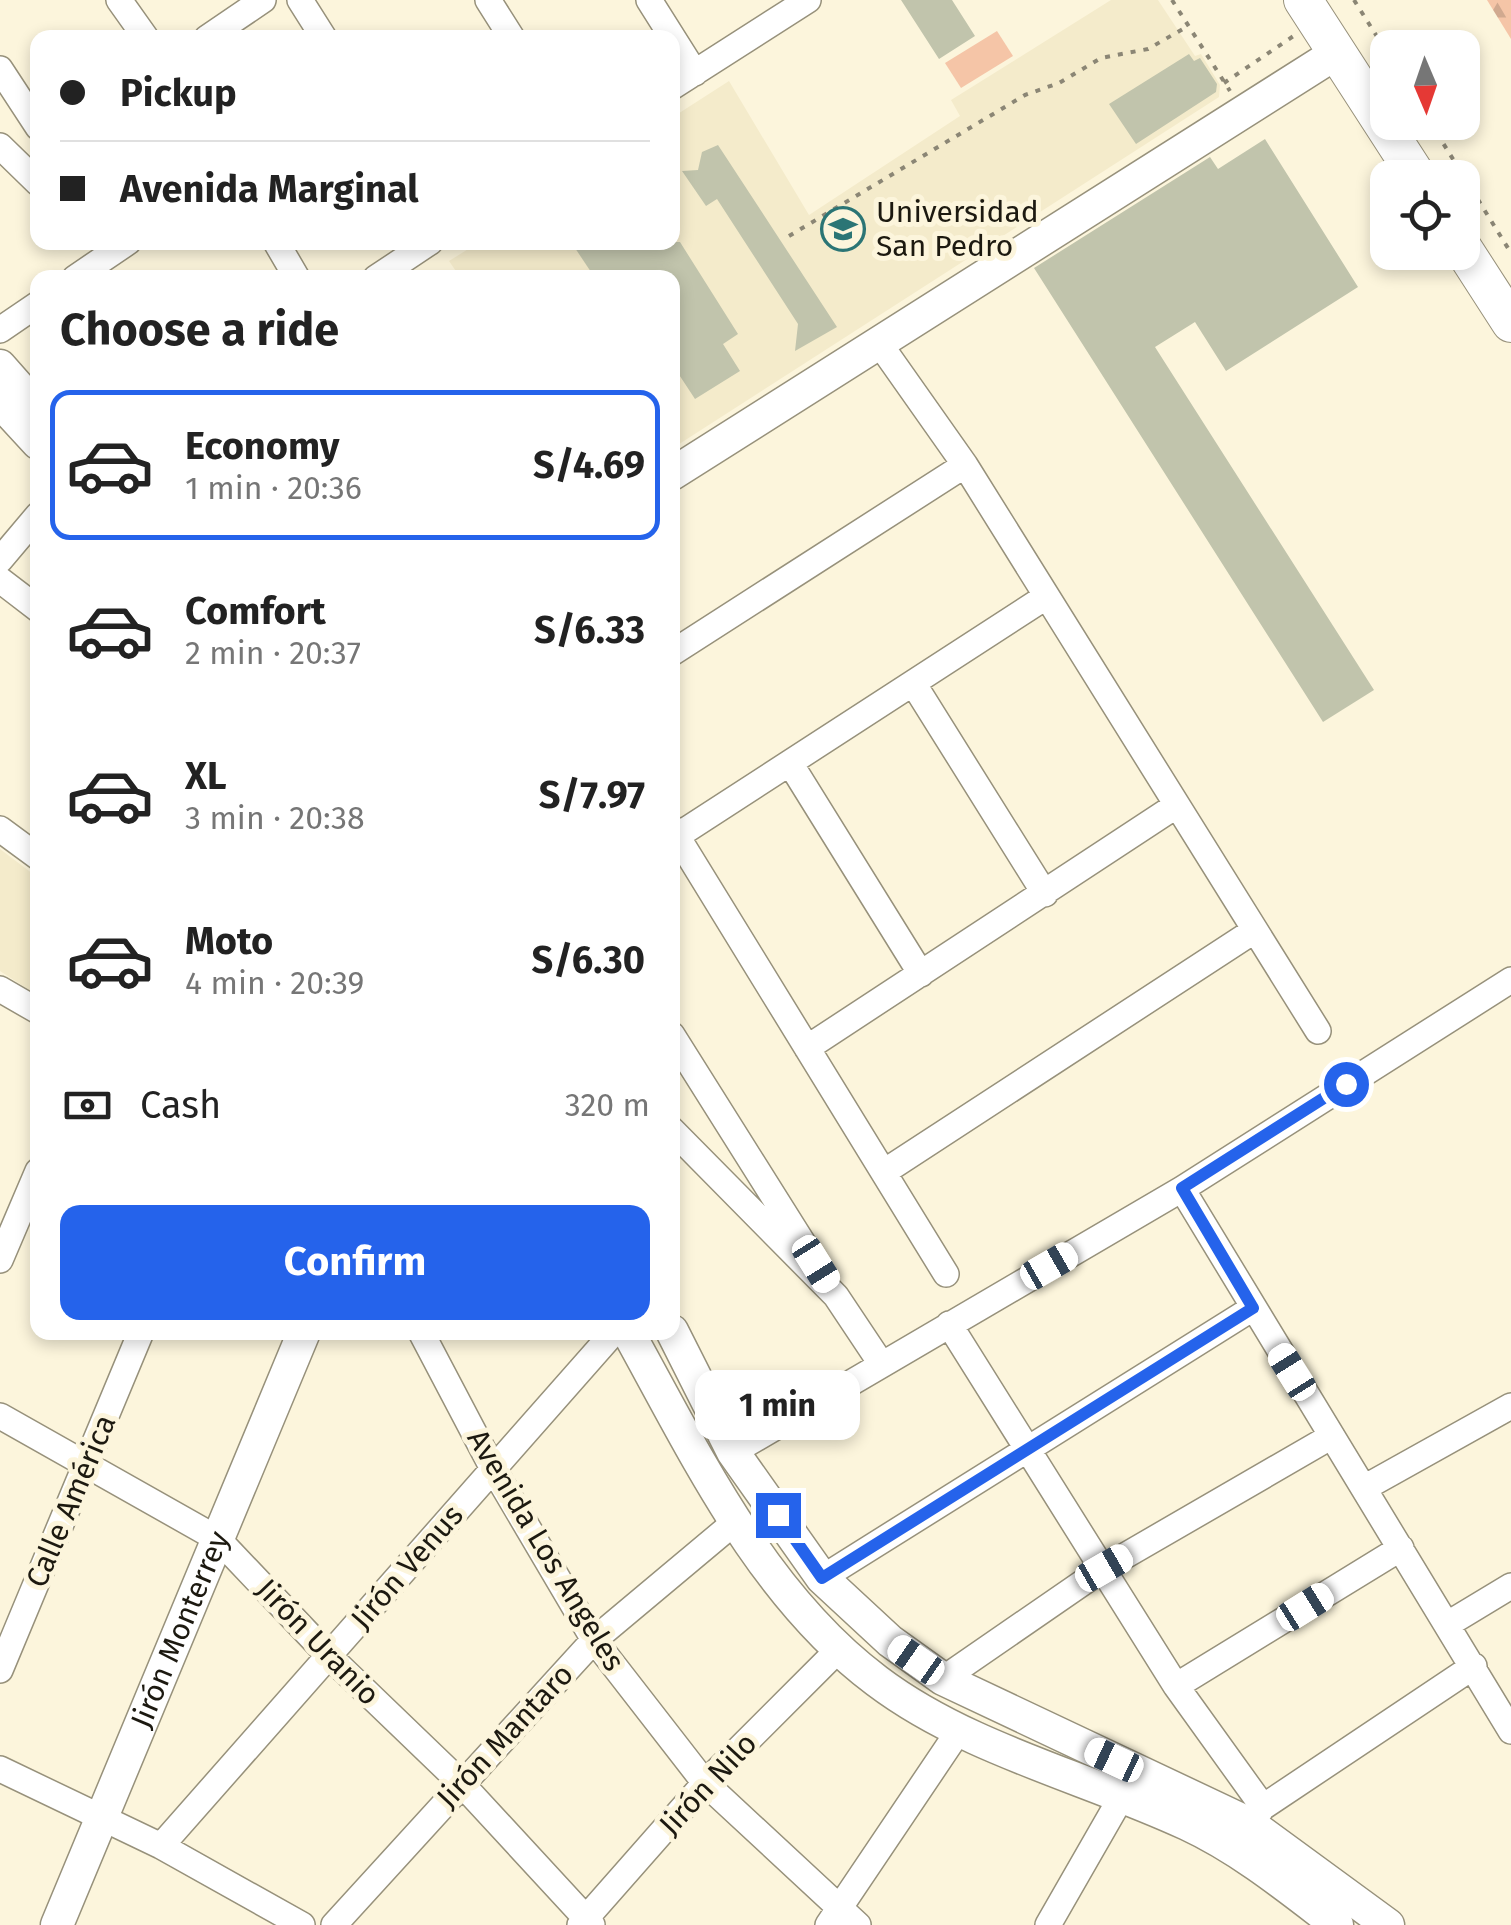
<!DOCTYPE html>
<html lang="en">
<head>
<meta charset="utf-8">
<style>
	:root { --surface:#fff; --page:#f2f2f2; --text:#222; --muted:#767676; --line:#e0e0e0; --accent:#2563eb }
	body { margin:0; font-family:"Fira Sans",sans-serif; background:var(--page); color:var(--text); height:100vh; display:flex; flex-direction:column; font-size:38px; white-space:nowrap }
	* { box-sizing:border-box; margin:0 }
	p { font-size:32px; color:var(--muted) }
	.icon { flex:none; width:55px; height:55px; fill:none; stroke:currentColor; stroke-width:2; stroke-linecap:round; stroke-linejoin:round }
	.map { position:relative; flex:1; overflow:hidden }
	.drawer { position:absolute; left:30px; top:270px; width:650px; height:1070px; display:flex; flex-direction:column; background:var(--surface); border-radius:20px; box-shadow:0 5px 15px #0003 }
	.drawer>* { flex:none }
	.guide { position:absolute; left:30px; top:30px; width:650px; height:220px; border-radius:20px; box-shadow:0 5px 15px #0003; display:grid; align-content:center; height:220px; padding:0 30px; background:var(--surface) }
	.needle { width:65px; rotate:178deg }
	.tools { position:absolute; left:1370px; top:30px; display:grid; gap:20px }
	.tools a { display:grid; place-items:center; width:110px; height:110px; border-radius:20px; background:var(--surface); box-shadow:0 5px 15px #0003; font-size:50px }
	.end { position:absolute; width:45px; height:45px; margin:-22px; border:12px solid #2563eb; background:#fff; box-shadow:0 0 0 5px #fff }
	.from { border-radius:50% }
	.bubble { position:absolute; height:70px; border-radius:20px; background:var(--surface); box-shadow:0 5px 15px #0003; font-size:32px; font-weight:700; line-height:70px; text-align:center }
	.car { position:absolute; width:30px; height:60px; margin:-30px -15px; border-radius:12px; box-shadow:0 0 8px 2px #0007; background:linear-gradient(#fff 24%,#345 0 40%,#fff 0 76%,#345 0 86%,#fff 0) }
	.guide b { display:flex; align-items:center; gap:35px; height:95px; font-size:38px }
	.guide b+b { border-top:2px solid var(--line) }
	.guide i { width:25px; height:25px; background:var(--text) }
	ul { padding:0; list-style:none }
	li { display:flex; align-items:center; gap:30px; height:150px; margin:0 20px 15px; padding:0 10px; border:5px solid transparent; border-radius:20px }
	li div { flex:1 }
	li b { display:block; font-size:38px }
	li em { font-style:normal; font-weight:700 }
	li.current { border-color:var(--accent) }
	li>.icon { width:90px; height:90px; stroke-width:1.5 }
	h2 { padding:0 30px; font-size:45px; line-height:120px }
	.pay { display:flex; align-items:center; gap:25px; height:110px; padding:0 30px; font-size:38px }
	.pay p { margin-inline-start:auto }
	.cta { display:flex; gap:20px; margin-top:auto; padding:20px 30px }
	.cta a { flex:1; height:115px; border-radius:20px; background:var(--accent); color:#fff; font-size:40px; font-weight:700; line-height:115px; text-align:center }
	.map>svg:first-child { display:block }
</style>
</head>
<body>
<div class="map">
<svg width="1511" height="1925" viewBox="0 0 1511 1925">
	<defs>
		<pattern id="forest-firs" width="22" height="20" patternUnits="userSpaceOnUse" patternTransform="scale(2.5)"><rect width="22" height="20" fill="#f5c5a7"/><path d="M5 1l3.5 6h-7zM16 11l3.5 6h-7z" fill="#d1a98f"/></pattern>
	</defs>
	<rect width="100%" height="100%" fill="#fcf5dc"/>
	<path fill="#f4ebcb" d="M1111 0H1158L1195 56 1201 54 1220 85 1219 97 673 448 672 278 460 277 449 261 478 243 672 242 673 117 729 81 809 215 960 116 951 100Z
		M0 849 37 877V995L0 971Z"/>
	<path fill="url(#forest-firs)" d="M1487 0H1511V39Z"/>
	<path fill="#f5c5a7" d="M997 31 1013 56 961 88 945 63Z"/>
	<path fill="#c1c4ac" d="M901 0H952L975 36 939 59Z
		M1189 54 1194 61 1200 58 1217 84 1216 92 1136 144 1109 104Z
		M1265 139 1358 287 1226 371 1195 322 1155 347 1374 690 1323 722 1034 268 1210 157 1218 169Z
		M718 145 837 327 795 351 798 324 717 199 706 206 682 171 698 170 702 152Z
		M584 242H680L738 334 723 344 740 371 695 399 672 364V278H595L575 248Z"/>
	<g fill="none" stroke-linecap="round" stroke-linejoin="round">
		<g stroke="#97917b" stroke-width="28">
			<path id="minor" d="M119 0 146 38
				M300 0 324 38
				M488 0 512 38
				M649 0 695 73
				M207 38 263 0
				M0 69 38 127
				M672 87 808 0
				M0 146 38 183
				M276 242 297 278
				M75 278 128 242
				M376 278 430 242
				M0 330 38 304
				M879 343 965 465 1318 1031
				M0 560 38 515
				M0 580 38 609
				M672 653 965 465
				M913 683 1045 894
				M790 763 921 974
				M672 828 946 1274
				M0 829 38 857
				M677 836 1044 598
				M0 989 38 1011
				M672 1035 811 1256
				M807 1048 1177 805
				M672 1130 836 1296 880 1362
				M884 1172 1252 932
				M1182 1189 1511 1731
				M0 1260 38 1171
				M949 1324 1176 1686 1263 1807
				M421 1332 492 1467 594 1640 705 1783 858 1925
				M0 1416 218 1539 330 1657 460 1782 592 1925
				M733 1452 1182 1189 1511 980
				M1364 1488 1511 1406
				M822 1578 1253 1308
				M1448 1624 1511 1586
				M0 1670 141 1332
				M943 1679 1104 1568 1332 1436
				M1176 1686 1401 1548
				M0 1769 161 1846 302 1925
				M1253 1820 1263 1807 1474 1666
				M161 1846 614 1332
				M334 1925 594 1640 735 1522
				M580 1925 705 1783 840 1648
				M828 1925 960 1729
				M1048 1925 1122 1796"/>
		</g>
		<g stroke="#97917b" stroke-width="35">
			<g id="major">
				<path d="M0 366 38 409"/>
				<path d="M0 402 38 443"/>
				<path d="M672 474 1338 52"/>
				<path d="M672 1331 733 1452 822 1578 890 1641 943 1679 1250 1824 1388 1925"/>
				<path d="M628 1332C696 1455 762 1595 877 1681 967 1749 1086 1777 1187 1824 1241 1849 1290 1889 1337 1925"/>
				<path id="s1" d="M57 1925 304 1332"/>
			</g>
		</g>
		<g stroke="#97917b" stroke-width="40">
			<path id="highway" d="M1303 0 1418 178
				M1462 247 1511 323"/>
		</g>
		<path stroke="#8b8675" stroke-width="4" stroke-dasharray="5 8" stroke-linecap="butt" d="M1172 0 1230 91
			M1354 0 1388 54
			M1224 83 1295 35
			M1430 122 1511 253
			M789 236 1025 95 1059 83 1101 58 1148 49 1188 26"/>
		<use href="#minor" stroke="#fff" stroke-width="25"/>
		<use href="#major" stroke="#fff" stroke-width="32"/>
		<use href="#highway" stroke="#fff" stroke-width="38"/>
	</g>
	<g fill="none" stroke-linecap="round" stroke-linejoin="round">
		<path stroke="#2563eb" stroke-width="12" d="M778 1515 822 1578 1253 1308 1182 1188 1346 1084"/>
	</g>
	<defs>
		<g id="university-ring" transform="scale(2.25)"><circle r="9.5" fill="#fcf5dc" stroke="#2b7575" stroke-width="1.5"/><path d="M0-5L7-2L0 1L-7-2ZM-4 1L0 2.5L4 1V4Q0 6-4 4Z" fill="#2b7575"/></g>
	</defs>
	<g fill-rule="evenodd">
		<use href="#university-ring" x="843" y="229"/>
	</g>
	<g text-anchor="middle" dominant-baseline="central" stroke-width="10" stroke-linejoin="round" paint-order="stroke">
		<g font-size="30" fill="#1c1910" stroke="#fcf5dc" text-anchor="start">
			<text x="876" y="212">Universidad<tspan x="876" dy="34">San Pedro</tspan></text>
		</g>
		<g font-size="30" fill="#1c1910" stroke="#fcf5dc">
			<text transform="translate(71 1501) rotate(-67)">Calle América</text>
			<text transform="translate(546 1550) rotate(59)">Avenida Los Angeles</text>
			<text transform="translate(407 1567) rotate(-49)">Jirón Venus</text>
			<text stroke="none"><textPath href="#s1" startOffset="320">Jirón Monterrey</textPath></text>
			<text transform="translate(318 1642) rotate(46)">Jirón Uranio</text>
			<text transform="translate(505 1736) rotate(-47)">Jirón Mantaro</text>
			<text transform="translate(708 1784) rotate(-47)">Jirón Nilo</text>
		</g>
	</g>
</svg>
<div class="tools">
<a><svg class="needle" viewBox="-14 -14 28 28"><path d="M0-13l5 13h-10z" fill="#e53935"/><path d="M0 13l5-13h-10z" fill="#767676"/></svg></a>
<a><svg class="icon" aria-label="locate" viewBox="0 0 24 24"><circle cx="12" cy="12" r="6"/><path d="M12 2v4M12 18v4M2 12h4M18 12h4"/></svg></a>
</div>
<i class="end from" style="left:1346px;top:1084px"></i>
<i class="end" style="left:778px;top:1515px"></i>
<div class="bubble" style="left:695px;top:1370px;width:165px">1 min</div>
<i class="car" style="left:816px;top:1264px;rotate:148deg"></i>
<i class="car" style="left:1049px;top:1266px;rotate:60deg"></i>
<i class="car" style="left:1292px;top:1372px;rotate:328deg"></i>
<i class="car" style="left:1104px;top:1568px;rotate:60deg"></i>
<i class="car" style="left:1305px;top:1607px;rotate:58deg"></i>
<i class="car" style="left:916px;top:1660px;rotate:305deg"></i>
<i class="car" style="left:1114px;top:1760px;rotate:295deg"></i>
<div class="guide">
<b><i class="from"></i>Pickup</b>
<b><i></i>Avenida Marginal</b>
</div>
<section class="drawer">
<h2>Choose a ride</h2>
<ul>
<li class="current"><svg class="icon" aria-label="car" viewBox="0 0 24 24"><path d="M5 17H2v-5l4-1 3-4h7l3 4 3 1v5h-3M9 17h6M6 11h13"/><circle cx="7" cy="17" r="2"/><circle cx="17" cy="17" r="2"/></svg><div><b>Economy</b><p>1 min · 20:36</p></div><em>S/4.69</em></li>
<li><svg class="icon" aria-label="car" viewBox="0 0 24 24"><path d="M5 17H2v-5l4-1 3-4h7l3 4 3 1v5h-3M9 17h6M6 11h13"/><circle cx="7" cy="17" r="2"/><circle cx="17" cy="17" r="2"/></svg><div><b>Comfort</b><p>2 min · 20:37</p></div><em>S/6.33</em></li>
<li><svg class="icon" aria-label="car" viewBox="0 0 24 24"><path d="M5 17H2v-5l4-1 3-4h7l3 4 3 1v5h-3M9 17h6M6 11h13"/><circle cx="7" cy="17" r="2"/><circle cx="17" cy="17" r="2"/></svg><div><b>XL</b><p>3 min · 20:38</p></div><em>S/7.97</em></li>
<li><svg class="icon" aria-label="car" viewBox="0 0 24 24"><path d="M5 17H2v-5l4-1 3-4h7l3 4 3 1v5h-3M9 17h6M6 11h13"/><circle cx="7" cy="17" r="2"/><circle cx="17" cy="17" r="2"/></svg><div><b>Moto</b><p>4 min · 20:39</p></div><em>S/6.30</em></li>
</ul>
<div class="pay"><svg class="icon" aria-label="cash" viewBox="0 0 24 24"><path d="M3 7h18v10H3z"/><circle cx="12" cy="12" r="2"/></svg>Cash<p>320 m</p></div>
<div class="cta"><a>Confirm</a></div>
</section>
</div>
</body>
</html>
